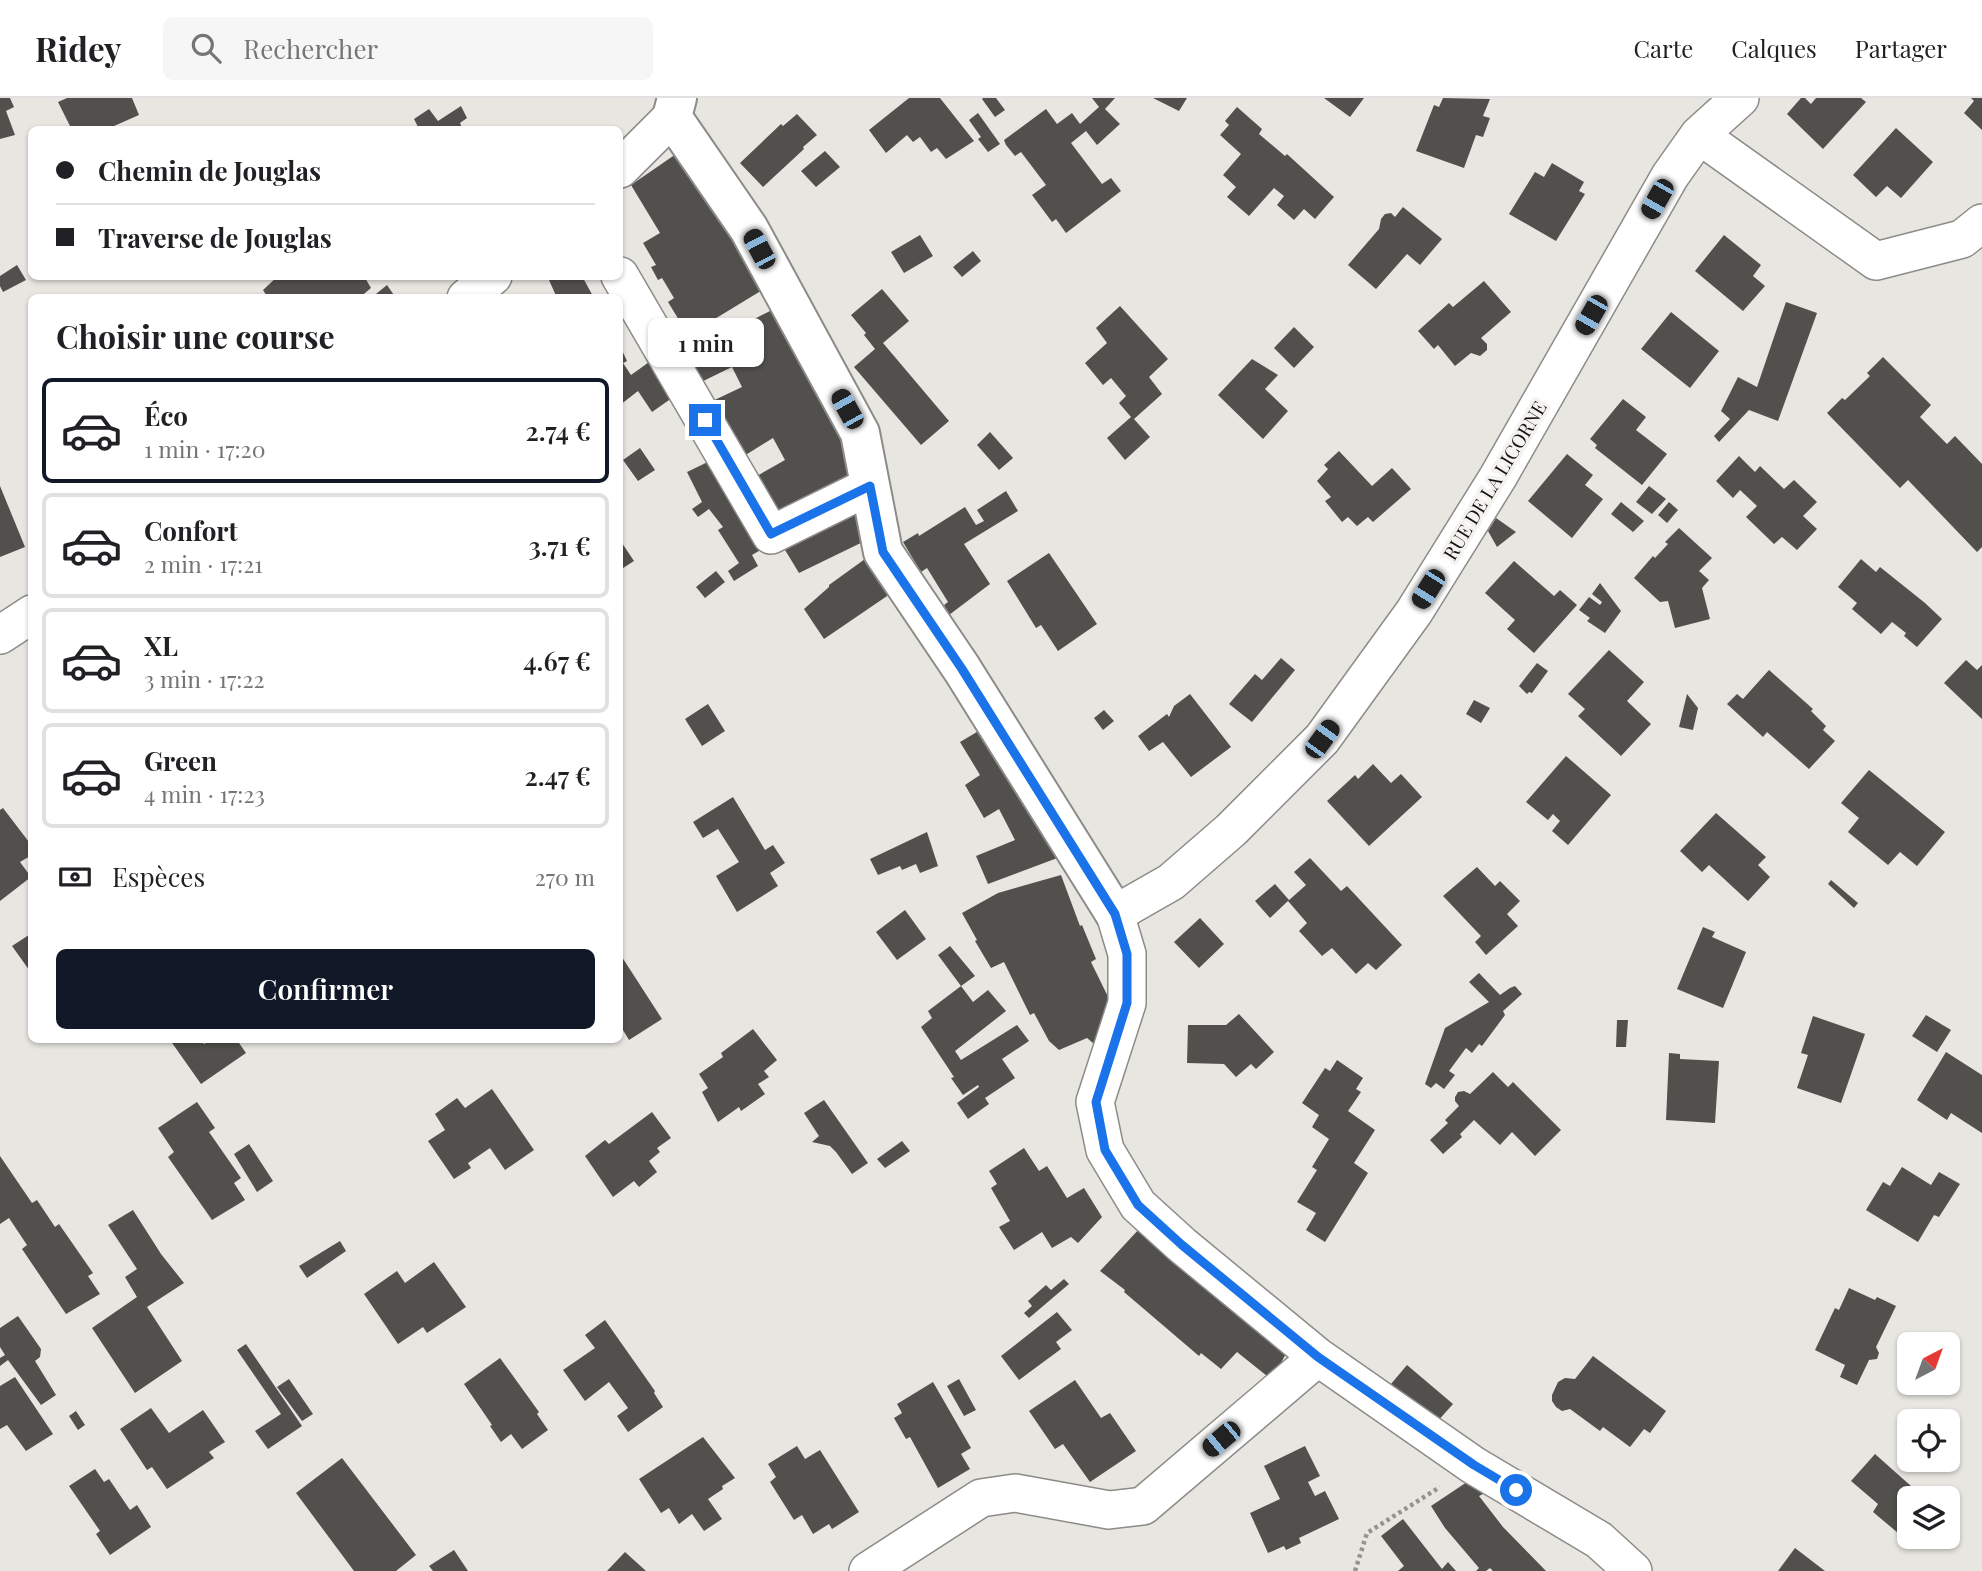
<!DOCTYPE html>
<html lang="fr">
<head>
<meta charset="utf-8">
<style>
	:root { --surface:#fff; --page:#f6f6f6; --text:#202124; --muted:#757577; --line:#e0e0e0; --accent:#111827 }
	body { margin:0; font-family:"Playfair Display",serif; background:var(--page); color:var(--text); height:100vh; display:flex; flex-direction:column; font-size:26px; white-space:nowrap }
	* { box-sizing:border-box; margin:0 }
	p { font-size:23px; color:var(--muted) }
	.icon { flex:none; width:38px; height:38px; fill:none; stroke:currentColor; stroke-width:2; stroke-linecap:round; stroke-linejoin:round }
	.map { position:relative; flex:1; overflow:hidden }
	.sheet { position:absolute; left:28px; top:196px; width:595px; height:749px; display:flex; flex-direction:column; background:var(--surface); border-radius:10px; box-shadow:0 2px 5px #0004 }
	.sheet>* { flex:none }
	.guide { position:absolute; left:28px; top:28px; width:595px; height:154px; border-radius:10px; box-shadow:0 2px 5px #0004; display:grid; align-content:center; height:154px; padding:0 28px; background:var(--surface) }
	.needle { width:46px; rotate:41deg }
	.fabs { position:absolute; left:1897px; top:1234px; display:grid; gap:14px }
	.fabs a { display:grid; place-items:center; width:63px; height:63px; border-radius:10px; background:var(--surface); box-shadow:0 2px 5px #0004; font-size:35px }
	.end { position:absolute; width:32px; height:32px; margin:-16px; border:9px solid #1a73e8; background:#fff; box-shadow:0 0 0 4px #fff }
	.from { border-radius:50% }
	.bubble { position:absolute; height:49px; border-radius:10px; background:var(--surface); box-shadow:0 2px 5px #0004; font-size:23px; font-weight:600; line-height:49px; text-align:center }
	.car { position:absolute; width:21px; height:42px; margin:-21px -10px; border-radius:9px; box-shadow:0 0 5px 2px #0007; background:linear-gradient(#222 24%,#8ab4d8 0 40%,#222 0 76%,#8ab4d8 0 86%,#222 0) }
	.guide b { display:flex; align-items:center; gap:24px; height:66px; font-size:26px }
	.guide b+b { border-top:2px solid var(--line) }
	.guide i { width:18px; height:18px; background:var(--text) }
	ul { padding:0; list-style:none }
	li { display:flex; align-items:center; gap:21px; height:105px; margin:0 14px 10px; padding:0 14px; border:4px solid var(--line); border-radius:10px }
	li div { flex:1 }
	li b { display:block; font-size:26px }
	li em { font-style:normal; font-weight:600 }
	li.current { border-color:var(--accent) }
	li>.icon { width:63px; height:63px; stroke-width:1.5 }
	h2 { padding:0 28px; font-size:32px; line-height:84px }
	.pay { display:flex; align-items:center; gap:18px; height:77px; padding:0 28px; font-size:26px }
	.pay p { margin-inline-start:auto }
	.button { display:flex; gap:14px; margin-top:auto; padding:14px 28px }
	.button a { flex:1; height:80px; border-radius:10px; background:var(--accent); color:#fff; font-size:28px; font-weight:600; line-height:80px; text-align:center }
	header { display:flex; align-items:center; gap:42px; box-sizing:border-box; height:98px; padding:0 35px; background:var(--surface); border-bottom:2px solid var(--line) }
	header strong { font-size:33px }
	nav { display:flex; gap:38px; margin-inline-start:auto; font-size:24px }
	.search { width:490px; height:63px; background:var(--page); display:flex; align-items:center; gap:18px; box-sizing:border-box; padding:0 24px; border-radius:10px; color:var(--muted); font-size:26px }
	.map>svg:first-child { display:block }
</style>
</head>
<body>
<header>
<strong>Ridey</strong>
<div class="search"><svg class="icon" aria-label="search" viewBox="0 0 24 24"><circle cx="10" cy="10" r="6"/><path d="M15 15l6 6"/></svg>Rechercher</div>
<nav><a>Carte</a><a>Calques</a><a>Partager</a></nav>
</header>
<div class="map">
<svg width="1982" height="1473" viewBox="0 0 1982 1473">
	<rect width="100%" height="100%" fill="#e8e6e1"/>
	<path fill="#52504d" d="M0 0H10L14 9 6 13 15 37 0 41Z
		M67 0H132L139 17 105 32H72L58 4Z
		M909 0H940L974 43 946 61 937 50 931 54 920 39 913 44 907 37 886 55 869 32Z
		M983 0H996L1005 12 995 19 982 1Z
		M1092 0H1115L1105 11 1120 26 1097 47 1086 33 1071 45 1102 86 1111 80 1121 93 1066 135 1056 121 1052 124 1032 97 1046 87 1021 54 1015 58 1006 47 1004 42 1046 11 1057 26 1072 15 1080 26 1099 9Z
		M1153 0H1187L1179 13Z
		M1324 0H1364L1350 19Z
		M1443 0 1490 1 1483 18 1490 20 1483 39 1476 37 1464 70 1416 53 1434 7 1439 9Z
		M1801 0H1805L1811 6 1816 0H1861L1866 4 1823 51 1787 16Z
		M1971 0H1982V32L1964 15 1974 3Z
		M461 8 467 20 460 25 463 32H413L418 29 414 21 429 11 438 23Z
		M1237 9 1262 31 1259 36 1285 58 1287 56 1334 99 1315 121 1304 111 1294 122 1277 107 1284 98 1274 90 1249 118 1227 99 1236 89 1223 77 1241 56 1220 37 1229 27 1225 23Z
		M978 15 1000 46 988 54 978 41 981 39 969 22Z
		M797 16 817 37 803 49 804 51 763 89 740 65 781 26 783 28Z
		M1896 30 1933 64 1901 100 1887 88 1876 99 1853 77Z
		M825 53 840 69 816 89 801 73Z
		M676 56 772 186 695 233 682 227 668 204 674 200 662 180 658 182 651 169 656 167 643 145 660 135 631 87Z
		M1552 65 1584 84 1579 93 1585 96 1556 143 1509 116 1535 74 1544 79Z
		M1403 109 1442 141 1420 167 1407 156 1376 191 1348 167 1379 131 1381 121 1385 116 1391 115 1395 119Z
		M920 137 933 158 904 175 891 154Z
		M1724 137 1761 167 1753 178 1765 188 1743 213 1695 173Z
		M973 153 981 163 962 179 953 169Z
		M17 167 26 182 3 194 0 188V178Z
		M278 178H364L371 190 359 200H268L263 192Z
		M556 178H582L594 200H557L549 182Z
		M1484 183 1511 214 1481 240 1487 246V252L1480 258 1471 255 1455 268 1438 247 1434 251 1418 233 1449 205 1453 209Z
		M387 187 396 200H371Z
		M882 191 909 223 883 245 949 323 921 347 854 269 875 251 864 237 866 235 851 217Z
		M1786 204 1817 215 1778 323 1749 312 1719 344 1714 338 1730 321 1721 313 1738 279 1757 289Z
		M782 207 865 376 769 420 748 383 785 362 773 340 736 363 704 307 742 289 732 269 693 288 677 260Z
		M1120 208 1168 261 1149 279 1162 296 1134 321 1150 339 1125 362 1107 340 1131 319 1119 305 1126 298 1111 280 1103 287 1085 265 1107 245 1096 230Z
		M1671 214 1719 253 1690 290 1641 251Z
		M1294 229 1314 249 1294 270 1274 250Z
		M620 248 627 263 623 265 631 277 659 257 682 293 652 314 638 293 620 307Z
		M1883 259 1931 307 1920 319 1947 346 1955 338 1982 366V449L1977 454 1908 382 1900 390 1827 315 1842 300 1845 302 1870 278 1867 275Z
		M1252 261 1278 277 1265 291 1288 313 1263 341 1218 297Z
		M1623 301 1646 319 1636 332 1667 356 1642 387 1595 350 1597 347 1590 341Z
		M990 334 1013 360 999 372 977 347Z
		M640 350 655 372 638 383 623 362Z
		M1339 353 1372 388 1392 370 1411 391 1373 424 1368 419 1357 428 1348 419 1342 424 1325 403 1331 399 1317 383 1328 371 1324 367Z
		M1567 356 1593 377 1585 387 1603 401 1572 440 1528 403Z
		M1739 358 1755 374 1760 368 1784 391 1794 382 1817 404 1803 418 1817 431 1797 452 1782 439 1774 446 1746 419 1757 408 1740 392 1733 400 1716 383Z
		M716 360 769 447 752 457 758 468 734 483 728 473 739 465 718 432 723 429 709 411 698 419 692 411 702 404 687 374Z
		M0 388 25 449 0 459Z
		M1649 388 1666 401 1652 416 1636 404Z
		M1006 393 1018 413 964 446 990 486 949 517 944 507 948 504 927 470 921 474 903 444 918 435 919 438 965 409 976 427 984 423 977 412Z
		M1621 404 1644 423 1633 434 1611 416Z
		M1669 404 1678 412 1667 425 1658 417Z
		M854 409 871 440 799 475 782 447Z
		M1496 420 1516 434 1497 449 1488 433Z
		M1679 430 1712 460 1699 473 1709 482 1702 490 1710 521 1675 530 1668 503 1660 504 1634 480 1653 458 1655 460 1668 446 1665 444Z
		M620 442 634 463 620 472Z
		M1049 455 1097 526 1058 553 1041 527 1036 530 1007 483Z
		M865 461 890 496 824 541 804 511 829 489V487Z
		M1861 461 1876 474 1880 469 1925 505 1942 521 1917 549 1904 538 1906 535 1892 524 1881 536 1852 511 1857 505 1838 489Z
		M1514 463 1554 498 1560 492 1577 507 1534 555 1507 531 1515 522 1485 495Z
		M716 473 725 484 705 500 696 489Z
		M1600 485 1621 513 1605 535 1587 523 1590 520 1579 512 1589 499 1600 507 1602 504 1592 496Z
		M1609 552 1644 584 1627 603 1651 626 1621 658 1578 618 1585 611 1568 596Z
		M1281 560 1295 572 1252 624 1229 606 1255 576 1262 582Z
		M1966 562 1977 572 1982 567V621L1944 585Z
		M1537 565 1548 573 1532 595 1529 594 1527 596 1519 588Z
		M1769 572 1813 611 1811 613 1826 628 1823 632 1835 643 1809 671 1767 634 1763 639 1727 606 1737 596 1743 601Z
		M1190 596 1231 649 1191 679 1163 644 1149 653 1138 638 1167 616 1169 619 1174 608Z
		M1687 596 1698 610 1693 632 1679 629Z
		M1474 602 1490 610 1481 625 1466 616Z
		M708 606 725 633 702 648 685 621Z
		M1104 612 1114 623 1103 632 1094 620Z
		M987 628 1060 759 988 786 976 758 1015 742 999 711 984 720 965 687 980 677 960 644Z
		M1566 658 1611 697 1568 747 1552 733 1560 723 1553 716 1548 722 1526 704Z
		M1373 666 1391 685 1401 676 1422 699 1369 748 1327 703 1355 677 1358 681Z
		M1869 672 1945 734 1917 768 1900 754 1888 767 1848 734 1859 720 1841 705Z
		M733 699 765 752 773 747 785 765 770 775 778 788 737 814 716 778 739 764 718 731 703 740 693 724Z
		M3 710 32 748V757L20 764 31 779 0 803V712Z
		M1716 715 1766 759 1758 767 1770 779 1748 803 1709 767 1702 774 1680 753Z
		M927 734 938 768 920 775 916 766 902 772 900 768 878 777 870 761Z
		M1310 760 1341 793 1347 788 1402 847 1376 872 1368 865 1356 876 1332 850 1322 858 1299 833 1307 825 1288 803 1306 787 1294 774Z
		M1477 769 1495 788 1500 783 1520 803 1507 816 1518 828 1486 857 1475 844 1481 838 1443 798Z
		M1061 777 1080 828 1082 827 1096 861 1091 864 1114 911 1099 950 1087 940 1059 952 1049 943 1034 915 1030 917 1004 864 991 870 975 843 977 842 962 815 998 795Z
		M1831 782 1858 805 1854 810 1828 786Z
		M1275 786 1289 802 1270 820 1255 803Z
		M905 812 926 841 897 862 876 834Z
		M1200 820 1224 846 1199 870 1174 844Z
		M1703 829 1715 834 1712 839 1746 854 1723 910 1677 891Z
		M32 835V876L12 848Z
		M950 848 975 878 961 888 973 904 988 892 1006 913 955 953 961 962 1017 927 1029 943 1002 961 1015 980 985 1000 989 1006 968 1021 957 1005 979 989 978 987 963 997 951 980 954 979 921 929 932 920 928 913 961 888 938 857Z
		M620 856 662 921 629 942 620 927 621 919 620 917Z
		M1479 875 1500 897 1510 890 1515 888 1522 896 1503 913 1505 917 1482 948 1479 946 1472 955 1466 950 1449 973 1455 977 1444 991 1436 985 1431 990 1425 986 1445 930 1489 904 1469 884Z
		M1239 916 1274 954 1256 971 1251 966 1236 979 1224 966 1187 965 1188 927H1226Z
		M1926 917 1951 932 1937 954 1912 938Z
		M1813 918 1865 936 1841 1005 1797 990 1808 957 1801 955Z
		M1617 922H1628L1626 949H1616Z
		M753 931 777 962 764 973 769 979 758 986 765 996 741 1013 739 1009 718 1024 702 994 708 990 699 976 723 959 721 955Z
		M170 942H201L204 946 211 942H237L246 955 201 986Z
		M1946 954 1982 977V1035L1951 1015 1947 1022 1917 1002Z
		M1669 955 1680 956V961L1719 963 1715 1025 1666 1022Z
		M1337 962 1363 980 1356 991 1361 994 1348 1013 1375 1032 1354 1065 1368 1075 1325 1144 1306 1132 1316 1115 1297 1104 1317 1072 1312 1069 1329 1041 1312 1029 1319 1017 1302 1005 1325 970 1330 973Z
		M1493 974 1508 989 1513 984 1561 1032 1535 1058 1512 1034 1500 1047 1474 1022 1460 1036 1462 1039 1443 1056 1430 1042 1448 1025 1445 1022 1459 1008 1455 1003V999L1458 994 1464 993 1470 996Z
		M492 991 534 1052 505 1072 490 1050 468 1065 471 1070 454 1081 428 1043 445 1032 435 1016 457 1000 465 1010Z
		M824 1002 868 1065 852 1076 836 1054 830 1048 812 1044 819 1038 804 1015Z
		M197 1004 215 1030 209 1034 241 1080 234 1085 245 1102 212 1122 168 1059 174 1054 158 1030Z
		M652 1014 671 1040 657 1050 660 1054 649 1063 657 1074 639 1089 634 1083 613 1099 585 1058 605 1042 609 1046Z
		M902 1043 910 1053 885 1070 877 1061Z
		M249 1046 273 1083 257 1094 234 1056Z
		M1024 1050 1039 1073 1047 1068 1067 1100 1084 1090 1102 1119 1078 1145 1071 1139 1052 1150 1042 1134 1014 1152 999 1129 1010 1123 991 1090 997 1086 989 1073Z
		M0 1058 32 1105 37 1102 55 1129 59 1126 93 1175 88 1178 100 1196 66 1216 22 1151 27 1147 9 1120 0 1126Z
		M1902 1069 1931 1087 1939 1074 1960 1086 1939 1119 1934 1117 1918 1144 1866 1112 1883 1084 1890 1088Z
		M133 1112 161 1156 184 1185 147 1209 182 1263 135 1295 92 1230 137 1199 125 1179 137 1171 108 1127Z
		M1141 1129 1290 1248 1272 1282 1237 1254 1221 1271 1201 1255 1199 1258 1124 1194 1125 1192 1100 1173Z
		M340 1143 346 1153 307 1180 299 1168Z
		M434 1164 466 1209 427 1235 423 1229 398 1246 364 1196 397 1173 405 1185Z
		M1064 1181 1069 1186 1029 1220 1024 1215 1032 1208 1028 1203 1046 1187 1051 1192Z
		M1849 1190 1875 1202 1877 1199 1896 1208 1876 1249 1879 1255 1877 1261 1869 1262 1857 1287 1840 1279 1845 1267 1815 1252 1835 1210 1839 1212Z
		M1057 1214 1072 1232 1056 1244 1061 1251 1019 1282 1001 1258Z
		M18 1218 41 1251 40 1259 35 1263 56 1297 41 1307 8 1262 0 1268V1260L5 1257 0 1249V1230Z
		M605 1222 655 1293 654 1295 663 1309 628 1334 617 1318 628 1310 609 1284 585 1303 563 1272 595 1250 585 1237Z
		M246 1246 302 1328 268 1351 255 1333 281 1316 237 1252Z
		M1593 1258 1666 1313 1650 1335 1644 1331 1630 1349 1603 1329 1600 1333 1570 1311 1562 1313 1556 1309 1552 1303V1297L1558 1284 1565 1280 1575 1281Z
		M500 1260 539 1314 537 1316 548 1332 522 1351 511 1336 501 1344 490 1328 492 1327 464 1286Z
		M1407 1267 1453 1306 1436 1325 1391 1286Z
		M15 1279 53 1336 26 1353 7 1327 0 1331V1288Z
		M289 1281 313 1316 302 1323 277 1289Z
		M959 1281 976 1312 964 1318 947 1288Z
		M1075 1282 1101 1320 1110 1315 1136 1353 1090 1384 1063 1346 1055 1351 1029 1313Z
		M933 1284 971 1350 961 1356 970 1371 938 1390 910 1339 906 1341 894 1320 902 1315 897 1306Z
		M151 1310 169 1335 203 1312 225 1344 209 1354 214 1360 167 1391 152 1369 147 1372 120 1331Z
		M76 1313 85 1327 78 1332 69 1318Z
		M703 1339 735 1380 722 1388 723 1391 708 1401 722 1421 704 1433 692 1416 679 1426 669 1410 661 1415 639 1381Z
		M797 1348 805 1361 820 1352 859 1414 832 1431 829 1426 813 1436 802 1417 794 1422 770 1384 776 1379 768 1366Z
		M1305 1348 1320 1378 1308 1384 1315 1398 1325 1393 1339 1421 1299 1440 1301 1445 1286 1452 1284 1448 1268 1455 1250 1415 1280 1401 1264 1368Z
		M1875 1356 1911 1388 1907 1392 1914 1398 1909 1400V1434L1904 1440 1873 1414 1878 1406 1851 1383Z
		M342 1360 416 1457 396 1473H354L296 1395Z
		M95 1371 104 1384 109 1381 130 1412 137 1407 151 1429 110 1457 96 1436 100 1433 69 1388Z
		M1470 1382 1483 1396 1479 1398 1503 1429 1546 1473H1493L1490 1470 1486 1473H1476L1479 1470 1445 1430 1431 1408Z
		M1403 1421 1442 1471 1448 1464 1456 1473H1398L1404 1468 1381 1438Z
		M1795 1450 1825 1473H1778Z
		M454 1452 468 1473H433L429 1468Z
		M625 1454 646 1473H607Z"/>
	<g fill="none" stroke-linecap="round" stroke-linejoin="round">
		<g stroke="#8d8b87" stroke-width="40">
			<path id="minor" d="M1699 37 1876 163 1962 141 1982 125
				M620 71 672 19
				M620 178 771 437 870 388
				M466 200 493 178
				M0 537 32 516
				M868 1473 981 1400 1015 1395 1109 1412 1143 1408 1318 1259
				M1633 1473 1599 1442 1473 1367 1318 1259 1182 1147 1138 1107 1105 1052 1095 1004 1127 905V856L1115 816 1171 784 1231 732 1322 641 1414 514 1498 379 1670 78 1699 37 1740 0"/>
		</g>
		<g stroke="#8d8b87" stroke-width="42">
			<path id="tertiary" d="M677 0 672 19 749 131 860 335 883 454 962 571 1115 816"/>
		</g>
		<path stroke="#94938f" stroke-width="4.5" stroke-dasharray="3.5 3.5" stroke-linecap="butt" d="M1355 1473 1367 1435 1440 1389"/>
		<use href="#minor" stroke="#fff" stroke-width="37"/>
		<use href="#tertiary" stroke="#fff" stroke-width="38"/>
	</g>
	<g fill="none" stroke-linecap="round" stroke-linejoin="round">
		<path stroke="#1a73e8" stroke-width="9" d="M705 322 771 436 870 388 883 454 962 571 1115 816 1127 856V905L1096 1004 1105 1052 1138 1107 1182 1147 1318 1259 1474 1367 1516 1392"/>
	</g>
	<g text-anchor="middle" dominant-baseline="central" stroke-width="7" stroke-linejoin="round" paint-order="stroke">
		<g font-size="19" fill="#131210" stroke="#f5f3ef">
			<text transform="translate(1494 382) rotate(-59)">RUE DE LA LICORNE</text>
		</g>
	</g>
</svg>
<div class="fabs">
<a><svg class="needle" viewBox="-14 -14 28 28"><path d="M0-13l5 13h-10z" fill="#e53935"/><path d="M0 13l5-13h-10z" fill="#757577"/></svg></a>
<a><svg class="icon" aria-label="locate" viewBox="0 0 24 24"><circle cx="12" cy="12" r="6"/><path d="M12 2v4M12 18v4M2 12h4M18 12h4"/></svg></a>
<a><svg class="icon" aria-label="layers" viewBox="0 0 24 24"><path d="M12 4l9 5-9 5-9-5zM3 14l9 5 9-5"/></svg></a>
</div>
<i class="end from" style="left:1516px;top:1392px"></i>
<i class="end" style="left:705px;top:322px"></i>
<div class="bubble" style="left:648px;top:220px;width:116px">1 min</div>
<i class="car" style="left:1657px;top:101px;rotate:210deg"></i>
<i class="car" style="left:759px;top:151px;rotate:332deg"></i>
<i class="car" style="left:1591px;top:217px;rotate:210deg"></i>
<i class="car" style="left:847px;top:311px;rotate:331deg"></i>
<i class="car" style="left:1428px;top:491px;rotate:212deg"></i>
<i class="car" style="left:1322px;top:641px;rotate:36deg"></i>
<i class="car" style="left:1221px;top:1341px;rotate:230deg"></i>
<div class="guide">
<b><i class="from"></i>Chemin de Jouglas</b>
<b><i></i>Traverse de Jouglas</b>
</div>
<section class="sheet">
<h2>Choisir une course</h2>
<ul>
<li class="current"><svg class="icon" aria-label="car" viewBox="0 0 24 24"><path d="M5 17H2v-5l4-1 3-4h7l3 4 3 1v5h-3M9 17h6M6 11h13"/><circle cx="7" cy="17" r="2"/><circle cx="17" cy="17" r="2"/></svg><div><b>Éco</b><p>1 min · 17:20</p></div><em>2.74 €</em></li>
<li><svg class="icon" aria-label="car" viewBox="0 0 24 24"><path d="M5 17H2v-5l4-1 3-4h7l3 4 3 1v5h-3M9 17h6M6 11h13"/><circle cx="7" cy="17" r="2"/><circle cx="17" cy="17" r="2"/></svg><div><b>Confort</b><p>2 min · 17:21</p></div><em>3.71 €</em></li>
<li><svg class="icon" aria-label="car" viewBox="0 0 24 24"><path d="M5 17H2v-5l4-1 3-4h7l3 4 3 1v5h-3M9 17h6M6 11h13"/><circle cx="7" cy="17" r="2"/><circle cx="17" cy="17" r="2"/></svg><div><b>XL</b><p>3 min · 17:22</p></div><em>4.67 €</em></li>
<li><svg class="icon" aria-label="car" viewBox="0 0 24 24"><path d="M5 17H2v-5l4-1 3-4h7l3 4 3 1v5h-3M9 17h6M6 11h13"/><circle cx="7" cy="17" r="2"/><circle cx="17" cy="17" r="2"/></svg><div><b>Green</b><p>4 min · 17:23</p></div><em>2.47 €</em></li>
</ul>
<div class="pay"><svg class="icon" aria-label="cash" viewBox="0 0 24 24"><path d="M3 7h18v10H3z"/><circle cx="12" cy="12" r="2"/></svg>Espèces<p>270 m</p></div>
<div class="button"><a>Confirmer</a></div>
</section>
</div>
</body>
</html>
